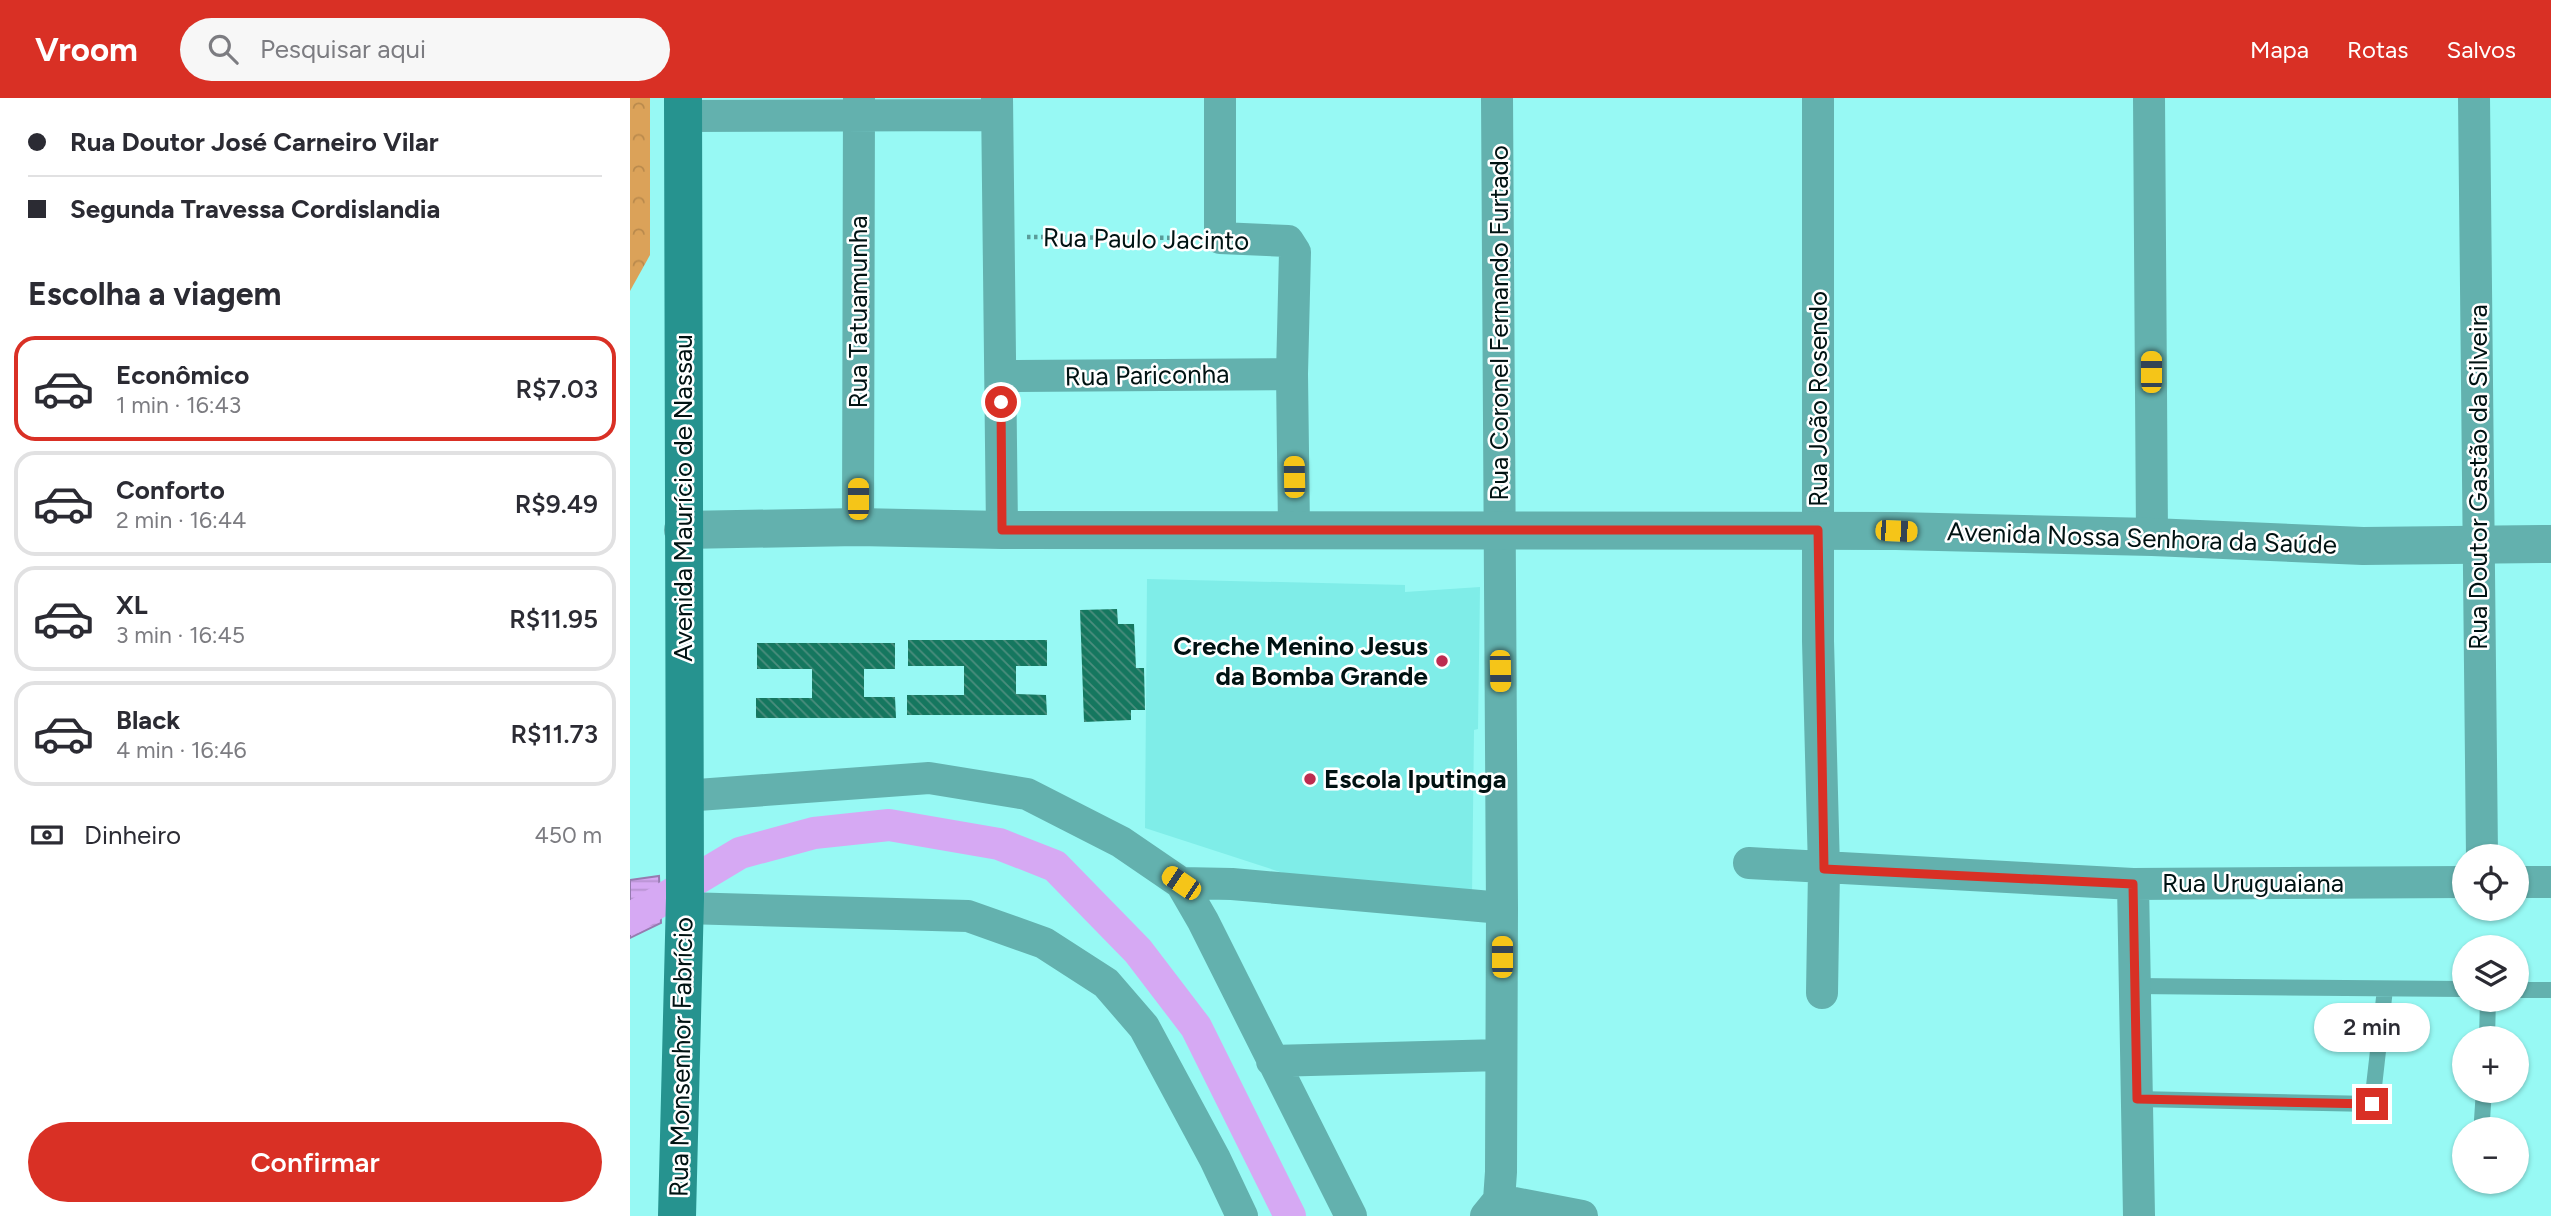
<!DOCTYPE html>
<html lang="pt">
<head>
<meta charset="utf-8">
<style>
	:root { --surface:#fff; --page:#f7f7f7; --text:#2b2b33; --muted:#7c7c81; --line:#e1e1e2; --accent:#d93025 }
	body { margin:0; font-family:Figtree,sans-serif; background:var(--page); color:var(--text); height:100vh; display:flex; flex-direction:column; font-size:26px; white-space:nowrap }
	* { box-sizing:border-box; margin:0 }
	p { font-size:23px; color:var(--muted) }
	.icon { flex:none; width:38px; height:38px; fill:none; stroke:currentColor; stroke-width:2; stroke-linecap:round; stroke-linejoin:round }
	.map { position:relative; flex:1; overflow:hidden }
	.panel { display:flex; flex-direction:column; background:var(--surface); width:630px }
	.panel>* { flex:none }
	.hud { display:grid; align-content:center; height:154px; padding:0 28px; background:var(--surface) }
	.fabs { position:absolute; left:1822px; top:746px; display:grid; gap:14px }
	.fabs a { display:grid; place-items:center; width:77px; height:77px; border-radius:50%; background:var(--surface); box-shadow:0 2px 5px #0004; font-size:35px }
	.end { position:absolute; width:32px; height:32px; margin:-16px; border:9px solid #d93025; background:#fff; box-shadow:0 0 0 4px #fff }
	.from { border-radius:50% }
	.bubble { position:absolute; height:49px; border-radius:24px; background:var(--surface); box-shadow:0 2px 5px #0004; font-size:23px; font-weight:600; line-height:49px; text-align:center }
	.car { position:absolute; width:21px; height:42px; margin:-21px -10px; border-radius:9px; box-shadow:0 0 5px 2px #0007; background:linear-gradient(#f5c518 24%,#345 0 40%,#f5c518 0 76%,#345 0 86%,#f5c518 0) }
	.hud b { display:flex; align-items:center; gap:24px; height:66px; font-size:26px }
	.hud b+b { border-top:2px solid var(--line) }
	.hud i { width:18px; height:18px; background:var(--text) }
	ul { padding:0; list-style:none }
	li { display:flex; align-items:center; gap:21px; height:105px; margin:0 14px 10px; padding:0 14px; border:4px solid var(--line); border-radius:21px }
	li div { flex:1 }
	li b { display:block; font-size:26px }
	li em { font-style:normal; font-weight:600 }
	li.current { border-color:var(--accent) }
	li>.icon { width:63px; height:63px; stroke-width:1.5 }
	h2 { padding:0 28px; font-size:32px; line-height:84px }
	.pay { display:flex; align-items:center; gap:18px; height:77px; padding:0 28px; font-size:26px }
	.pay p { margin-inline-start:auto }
	.primary-button { display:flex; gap:14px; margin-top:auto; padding:14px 28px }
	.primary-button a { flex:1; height:80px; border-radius:42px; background:var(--accent); color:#fff; font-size:28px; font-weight:600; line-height:80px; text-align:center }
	header { display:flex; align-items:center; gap:42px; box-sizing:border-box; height:98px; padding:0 35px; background:var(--accent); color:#fff }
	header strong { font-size:33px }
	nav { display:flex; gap:38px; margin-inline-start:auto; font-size:24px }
	.search { width:490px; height:63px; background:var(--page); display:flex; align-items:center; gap:18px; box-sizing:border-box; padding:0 24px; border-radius:38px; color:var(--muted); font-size:26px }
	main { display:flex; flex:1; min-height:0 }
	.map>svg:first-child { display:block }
</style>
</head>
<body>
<header>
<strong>Vroom</strong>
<div class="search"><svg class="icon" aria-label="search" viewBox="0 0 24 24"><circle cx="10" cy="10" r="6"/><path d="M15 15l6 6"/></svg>Pesquisar aqui</div>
<nav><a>Mapa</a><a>Rotas</a><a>Salvos</a></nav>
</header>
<main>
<section class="panel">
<div class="hud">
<b><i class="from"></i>Rua Doutor José Carneiro Vilar</b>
<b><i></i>Segunda Travessa Cordislandia</b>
</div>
<h2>Escolha a viagem</h2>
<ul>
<li class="current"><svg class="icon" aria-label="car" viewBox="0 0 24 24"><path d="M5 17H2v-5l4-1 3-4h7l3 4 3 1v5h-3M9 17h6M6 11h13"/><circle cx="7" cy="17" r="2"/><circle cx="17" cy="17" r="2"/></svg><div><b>Econômico</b><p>1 min · 16:43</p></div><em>R$7.03</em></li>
<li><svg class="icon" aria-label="car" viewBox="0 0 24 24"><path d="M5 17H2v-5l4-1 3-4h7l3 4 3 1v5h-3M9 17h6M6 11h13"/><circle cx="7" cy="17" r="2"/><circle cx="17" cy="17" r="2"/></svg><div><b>Conforto</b><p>2 min · 16:44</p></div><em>R$9.49</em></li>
<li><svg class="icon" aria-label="car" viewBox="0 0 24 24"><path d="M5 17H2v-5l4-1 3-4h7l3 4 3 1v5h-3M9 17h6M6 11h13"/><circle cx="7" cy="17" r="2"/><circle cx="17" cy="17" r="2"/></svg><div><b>XL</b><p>3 min · 16:45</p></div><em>R$11.95</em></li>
<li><svg class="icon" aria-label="car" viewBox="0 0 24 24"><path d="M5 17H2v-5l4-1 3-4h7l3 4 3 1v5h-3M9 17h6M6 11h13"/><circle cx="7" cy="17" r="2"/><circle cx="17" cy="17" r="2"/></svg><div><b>Black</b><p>4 min · 16:46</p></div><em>R$11.73</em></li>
</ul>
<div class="pay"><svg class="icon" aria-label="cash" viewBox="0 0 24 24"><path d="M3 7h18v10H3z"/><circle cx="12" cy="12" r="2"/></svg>Dinheiro<p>450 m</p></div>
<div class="primary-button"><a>Confirmar</a></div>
</section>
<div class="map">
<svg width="1921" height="1118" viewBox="0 0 1921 1118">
	<defs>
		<pattern id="forest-crowns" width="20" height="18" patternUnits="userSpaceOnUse" patternTransform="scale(1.75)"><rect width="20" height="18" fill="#dba259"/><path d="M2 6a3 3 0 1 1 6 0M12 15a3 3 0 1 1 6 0" fill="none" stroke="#ba8a4c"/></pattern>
		<pattern id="water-rules" width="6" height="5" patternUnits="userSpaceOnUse" patternTransform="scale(1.75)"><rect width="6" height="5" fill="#d6a9f3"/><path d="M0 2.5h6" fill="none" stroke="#b690cf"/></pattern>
		<pattern id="building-back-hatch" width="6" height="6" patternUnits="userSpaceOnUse" patternTransform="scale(1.75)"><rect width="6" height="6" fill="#15775f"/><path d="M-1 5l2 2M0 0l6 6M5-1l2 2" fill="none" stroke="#4c8e7e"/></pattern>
	</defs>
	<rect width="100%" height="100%" fill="#97f9f4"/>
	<path fill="#7fede8" d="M517 481 775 487V494L850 489 848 631 844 632 842 799 690 787 515 730Z"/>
	<path fill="url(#forest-crowns)" d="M0 0H20V157L0 193Z"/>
	<path fill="url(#water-rules)" stroke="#967cb0" stroke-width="2" d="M29 778 31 825 0 840V782Z"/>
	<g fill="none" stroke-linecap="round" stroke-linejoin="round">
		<path stroke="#d6a9f3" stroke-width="32" d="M0 821 110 755 184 735 259 727 369 746 425 768 508 853 566 929 660 1118"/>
	</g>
	<path fill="url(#building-back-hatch)" d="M487 511 488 526H504L506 570H514L515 612H501V622L454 624 450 512Z
		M278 542H417V568H386V596L416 597 417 617H277V597H334V568H278Z
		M127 545H265V571H234V599H265L266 620H126V600H182V571H127Z"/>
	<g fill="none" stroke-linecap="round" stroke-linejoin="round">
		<path stroke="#5a9c99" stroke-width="4.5" stroke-dasharray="3.5 3.5" stroke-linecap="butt" d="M397 139 560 140"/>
		<path stroke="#63b1ae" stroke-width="16" d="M1505 888 1834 891
			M1886 892H1921
			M1857 940 1858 901
			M1507 1001 1742 1006 1755 891
			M1852 1022 1854 992"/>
		<path stroke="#63b1ae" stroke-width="32" d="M367 0 372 432
			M590 0V140L658 143 665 154 662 276 664 431
			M1188 0V543L1194 771 1192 895
			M1519 0 1522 439
			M1844 0 1852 758
			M53 18 366 17
			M371 278 662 276
			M228 429 229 0
			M54 698 299 680 397 696 491 744 551 785 573 823 721 1118
			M1119 765 1503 786 1834 784
			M1886 784H1921
			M551 785 602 786 872 810
			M1503 786 1509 1118
			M54 810 338 818 414 845 476 885 514 929 585 1061 612 1118
			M642 963 871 957
			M869 1102 952 1118
			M856 1118 869 1102 871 1074 872 810 867 0"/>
		<path stroke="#63b1ae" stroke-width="38" d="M53 432 228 429 372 432 1266 433 1522 439 1733 448 1921 446"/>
		<path stroke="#26938f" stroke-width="38" d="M47 1118 55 800 53 0"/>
	</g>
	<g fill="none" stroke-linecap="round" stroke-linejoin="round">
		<path stroke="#d93025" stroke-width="9" d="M371 304 372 432H1188L1194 771 1503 786 1507 1001 1742 1006"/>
	</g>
	<g fill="#bc2c50" stroke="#fff" stroke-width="2.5">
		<circle cx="812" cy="563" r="7"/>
		<circle cx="680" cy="681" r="7"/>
	</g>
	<g text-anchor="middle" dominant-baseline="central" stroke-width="5" stroke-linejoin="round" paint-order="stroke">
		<g font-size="26" fill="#001212" stroke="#fff">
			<text transform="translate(516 141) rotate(1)">Rua Paulo Jacinto</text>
			<text transform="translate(228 214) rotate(-90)">Rua Tatuamunha</text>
			<text transform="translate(869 225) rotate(-90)">Rua Coronel Fernando Furtado</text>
			<text transform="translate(517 277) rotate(-1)">Rua Pariconha</text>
			<text transform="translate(1188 301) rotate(-90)">Rua João Rosendo</text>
			<text transform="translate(1848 379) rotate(-90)">Rua Doutor Gastão da Silveira</text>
			<text transform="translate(53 400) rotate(-90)">Avenida Maurício de Nassau</text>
			<text transform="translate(1512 440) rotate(2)">Avenida Nossa Senhora da Saúde</text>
			<text x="1623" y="785">Rua Uruguaiana</text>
			<text transform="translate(51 959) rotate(-89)">Rua Monsenhor Fabrício</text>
		</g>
		<g font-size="26" font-weight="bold" fill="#001212" stroke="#fff" text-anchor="end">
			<text x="798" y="548">Creche Menino Jesus<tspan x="798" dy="30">da Bomba Grande</tspan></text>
			<text x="694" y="681" text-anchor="start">Escola Iputinga</text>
		</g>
	</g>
</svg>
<div class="fabs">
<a><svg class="icon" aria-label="locate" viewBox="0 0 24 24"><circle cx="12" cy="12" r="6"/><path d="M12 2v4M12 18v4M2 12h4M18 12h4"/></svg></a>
<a><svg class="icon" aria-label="layers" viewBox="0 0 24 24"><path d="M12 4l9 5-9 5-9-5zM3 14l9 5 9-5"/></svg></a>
<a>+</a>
<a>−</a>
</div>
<i class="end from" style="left:371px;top:304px"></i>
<i class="end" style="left:1742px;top:1006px"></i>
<div class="bubble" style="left:1684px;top:905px;width:116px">2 min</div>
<i class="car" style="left:1521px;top:274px;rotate:0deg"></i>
<i class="car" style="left:664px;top:379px;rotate:359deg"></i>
<i class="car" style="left:228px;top:401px;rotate:0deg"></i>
<i class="car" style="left:1266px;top:433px;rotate:92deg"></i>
<i class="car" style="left:870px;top:573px;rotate:179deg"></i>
<i class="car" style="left:551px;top:785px;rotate:304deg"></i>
<i class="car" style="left:872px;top:859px;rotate:0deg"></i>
</div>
</main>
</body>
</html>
